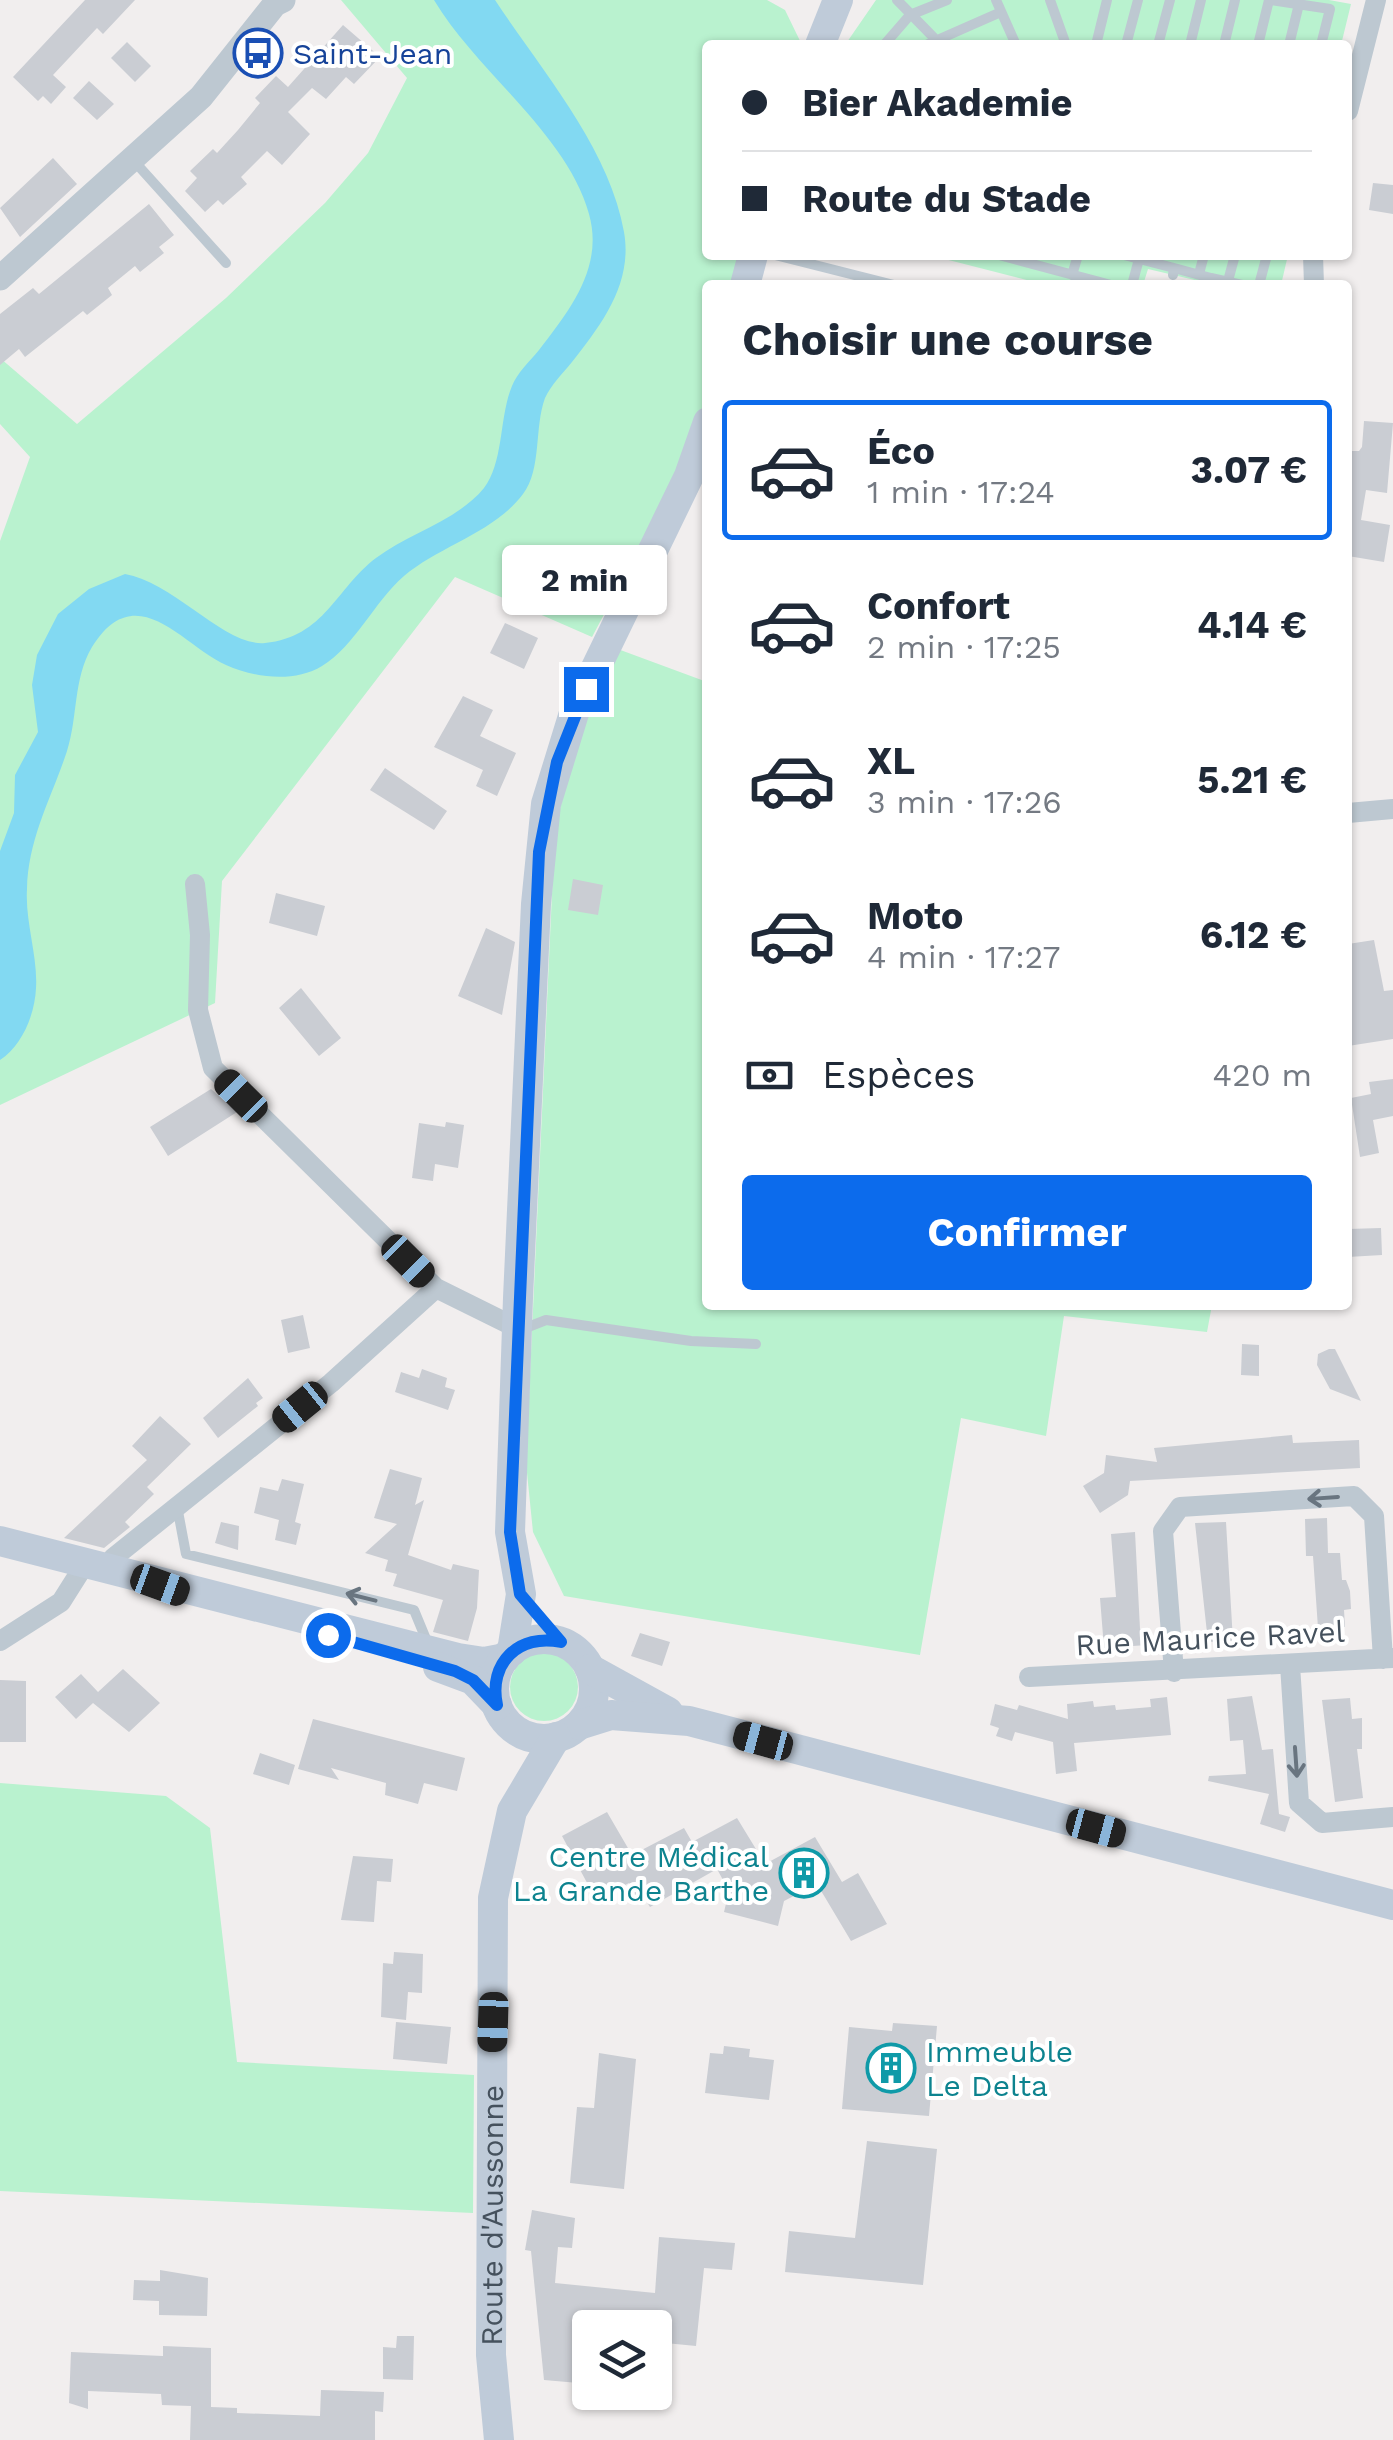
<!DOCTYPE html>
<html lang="fr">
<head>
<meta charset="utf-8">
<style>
	:root { --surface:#fff; --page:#f6f6f7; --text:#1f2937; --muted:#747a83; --line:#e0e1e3; --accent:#0c6bec }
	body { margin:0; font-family:"Work Sans",sans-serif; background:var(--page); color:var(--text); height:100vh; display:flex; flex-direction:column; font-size:38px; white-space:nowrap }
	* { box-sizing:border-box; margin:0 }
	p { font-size:32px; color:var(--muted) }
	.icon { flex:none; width:55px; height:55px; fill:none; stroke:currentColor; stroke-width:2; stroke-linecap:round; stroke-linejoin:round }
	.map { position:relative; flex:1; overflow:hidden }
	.side { position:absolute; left:702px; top:280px; width:650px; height:1030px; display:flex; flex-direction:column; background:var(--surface); border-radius:10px; box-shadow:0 2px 8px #0004 }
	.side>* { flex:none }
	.hud { position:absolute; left:702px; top:40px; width:650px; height:220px; border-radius:10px; box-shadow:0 2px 8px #0004; display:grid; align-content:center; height:220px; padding:0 40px; background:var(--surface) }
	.buttons { position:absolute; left:572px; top:2310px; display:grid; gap:20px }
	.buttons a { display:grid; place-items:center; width:100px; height:100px; border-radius:10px; background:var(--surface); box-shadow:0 2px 8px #0004; font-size:50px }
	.end { position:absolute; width:45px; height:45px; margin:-22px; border:12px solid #0c6bec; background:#fff; box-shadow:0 0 0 5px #fff }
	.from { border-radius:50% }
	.bubble { position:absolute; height:70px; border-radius:10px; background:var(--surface); box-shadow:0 2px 8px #0004; font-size:32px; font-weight:700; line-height:70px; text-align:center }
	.car { position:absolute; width:30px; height:60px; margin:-30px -15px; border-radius:12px; box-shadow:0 0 8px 2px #0007; background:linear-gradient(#222 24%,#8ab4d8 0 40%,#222 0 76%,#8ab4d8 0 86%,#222 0) }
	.hud b { display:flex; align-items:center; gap:35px; height:95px; font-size:38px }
	.hud b+b { border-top:2px solid var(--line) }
	.hud i { width:25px; height:25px; background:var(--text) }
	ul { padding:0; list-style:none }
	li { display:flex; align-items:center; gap:30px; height:140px; margin:0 20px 15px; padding:0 20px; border:5px solid transparent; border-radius:10px }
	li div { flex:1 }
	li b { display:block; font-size:38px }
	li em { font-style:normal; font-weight:700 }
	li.active { border-color:var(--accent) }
	li>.icon { width:90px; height:90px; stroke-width:1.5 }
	h2 { padding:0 40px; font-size:45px; line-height:120px }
	.pay { display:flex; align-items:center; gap:25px; height:110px; padding:0 40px; font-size:38px }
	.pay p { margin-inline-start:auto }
	.cta { display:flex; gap:20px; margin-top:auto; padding:20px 40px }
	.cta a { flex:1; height:115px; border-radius:10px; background:var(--accent); color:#fff; font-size:40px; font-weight:700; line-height:115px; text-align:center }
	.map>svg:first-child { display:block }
</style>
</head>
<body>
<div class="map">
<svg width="1393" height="2440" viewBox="0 0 1393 2440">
	<rect width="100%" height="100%" fill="#f1eeee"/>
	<path fill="#b9f2cf" d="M341 0H767L785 10 802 45H708V255H743L735 285H708L707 387 699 420 649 530 592 637 455 577 222 881 215 1003 0 1105V541L30 457 0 424V358L77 424 226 298 325 203 368 153 407 78Z
		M876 0H1329L1351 4 1341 45H845Z
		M929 255H1288L1281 285H1199V281L1148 269 1143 285H1046Z
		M615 648 707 682 708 1305H1212L1207 1332 1064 1316 1046 1436 961 1418 920 1655 564 1596 533 1532 526 1463 555 828 576 747Z
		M510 1687a34 34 0 1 1 68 0a34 34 0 1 1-68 0Z
		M0 1783 166 1796 210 1828 237 2062 474 2075 473 2213 0 2191Z"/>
	<path fill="#82d9f2" d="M434 0H495C541 70 609 147 624 232 633 283 602 324 572 362 563 373 551 385 545 398 534 428 542 469 523 494 495 532 439 546 404 576 374 602 355 646 322 666 294 683 255 678 226 665 182 645 136 576 92 647 73 679 78 717 67 751 52 797 28 838 27 889 25 922 38 956 36 988 35 1014 22 1046 0 1060V851L14 813 15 775 38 732 32 685 37 655 58 614 89 589 125 574C174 582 225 647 265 643 325 637 336 588 376 558 409 533 457 521 484 488 504 462 499 417 512 386 517 373 530 361 539 350 570 310 604 267 589 214 567 134 477 72 434 0Z"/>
	<path fill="#cacdd3" d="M85 0H135L103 34 97 28 53 75 66 87 51 104 43 96 38 101 13 77Z
		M343 25 380 57 354 84 346 77 326 99 312 88 288 112 310 134 282 165 267 151 241 177 247 184 223 205 218 200 205 212 185 191 197 178 190 171 213 149 217 153 238 130 260 103 255 98 276 76 288 87Z
		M127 42 151 66 135 82 111 58Z
		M89 81 114 104 97 120 73 98Z
		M53 158 77 184 20 237 0 208Z
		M1373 183 1393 185V214L1369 210Z
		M149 204 174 235 159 247 164 253 140 272 135 266 108 288 112 295 87 315 83 311 25 357 19 349 0 365V314L33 288 39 294Z
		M1364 421 1393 423 1387 493 1366 490 1361 520 1390 525 1384 562 1348 556V451H1359L1362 447Z
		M505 623 538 638 524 669 490 653Z
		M463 696 493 710 480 736 516 753 497 796 476 786 483 770 434 747Z
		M385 768 447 811 434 830 370 790Z
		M573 879 603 885 598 915 568 910Z
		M276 893 325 906 317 936 269 923Z
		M486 928 515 942 502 1015 458 996Z
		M1374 940 1384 991 1393 990V1039L1348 1046V944Z
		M301 988 341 1038 319 1056 279 1008Z
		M1393 1079V1116L1373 1120 1379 1153 1360 1157 1351 1098 1371 1094 1369 1082Z
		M211 1089 237 1112 168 1156 150 1127Z
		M446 1122 464 1125 458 1168 435 1164 433 1181 412 1178 419 1123 445 1127Z
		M1381 1228 1382 1255 1348 1257V1229Z
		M303 1315 310 1348 288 1353 281 1320Z
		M1242 1344 1259 1345V1376L1241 1375Z
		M1329 1349H1335L1361 1401 1330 1389 1317 1365 1318 1354Z
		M422 1369 447 1378 445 1387 455 1390 448 1410 395 1392 401 1372 419 1378Z
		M248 1378 263 1398 256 1403 258 1406 218 1438 203 1418Z
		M160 1416 191 1444 147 1487 154 1494 125 1522 130 1527 104 1548 64 1538 147 1460 132 1446Z
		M1292 1435 1293 1443 1359 1440 1360 1468 1130 1481 1128 1495 1100 1513 1083 1486 1104 1473 1106 1455 1157 1462 1154 1448Z
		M390 1469 422 1478 415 1505 424 1500 408 1555 451 1570 453 1564 479 1570 477 1608 468 1641 433 1632 443 1600 393 1586 397 1574 385 1571 388 1560 365 1553 397 1524 374 1518Z
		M282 1479 304 1484 295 1522 301 1524 296 1545 275 1540 279 1520 254 1513 260 1487 278 1491Z
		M1327 1518 1328 1553H1340L1342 1580H1346L1350 1591 1351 1609 1344 1610 1345 1627 1318 1628 1313 1556H1306L1305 1519Z
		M221 1522 239 1526 238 1550 215 1543Z
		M1226 1522 1233 1641 1208 1642 1195 1523Z
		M1135 1532 1140 1629H1146L1147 1645 1104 1648 1100 1598 1116 1597 1111 1534Z
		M640 1633 670 1642 662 1666 631 1656Z
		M123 1669 160 1703 129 1732 93 1703 76 1719 55 1697 81 1674 98 1692Z
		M0 1680 26 1681V1742H0Z
		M1252 1696 1262 1750 1273 1749 1279 1814 1290 1817 1285 1832 1260 1824 1269 1794 1208 1781 1209 1776 1246 1774 1243 1740 1230 1741 1227 1699Z
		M1167 1697 1171 1735 1074 1743 1077 1771 1056 1774 1053 1742 1015 1732 1012 1741 996 1736 999 1728 990 1725 995 1704 1017 1710 1019 1705 1068 1719 1067 1704 1093 1701 1094 1707 1115 1705 1116 1710 1151 1707 1150 1699Z
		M1350 1698 1352 1719 1362 1718V1749H1357L1363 1798 1335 1802 1322 1700Z
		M313 1719 465 1758 457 1791 424 1783 418 1804 385 1795 386 1783 331 1768 339 1780 298 1769Z
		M260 1753 295 1765 289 1785 253 1774Z
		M607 1812 632 1855 684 1828 692 1842 737 1818 765 1864 815 1837 842 1882 858 1873 887 1924 851 1941 817 1884 784 1901 778 1926 724 1912 729 1891 717 1869 650 1907 645 1899 640 1903 629 1883 606 1895 602 1889 593 1894 562 1836Z
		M353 1856 393 1859 391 1882 377 1881 374 1922 341 1920Z
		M394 1952 423 1954 422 1993 408 1992 406 2020 381 2017 383 1963 393 1964Z
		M396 2022 451 2027 447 2064 393 2059Z
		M893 2023 937 2026 929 2116 842 2109 849 2027 892 2031Z
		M724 2046 750 2049 749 2057 774 2060 769 2100 705 2093 710 2053 723 2054Z
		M599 2053 636 2059 624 2189 570 2183 577 2107 594 2108Z
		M867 2141 937 2149 923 2285 785 2272 789 2231 855 2238Z
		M532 2210 575 2218 572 2248 558 2247 555 2283 655 2293 659 2237 735 2243 732 2270 704 2268 696 2346 655 2342V2328H590V2384L544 2380 531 2251 525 2250Z
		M160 2270 208 2278 207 2316 159 2315V2301L133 2300 134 2280 160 2281Z
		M397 2336H414L413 2380 383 2379V2347L396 2348Z
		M163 2346 211 2348V2407L237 2408V2413L320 2416 321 2390 384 2392 383 2412 375 2411V2440H190L191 2406 162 2405 161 2394 88 2391V2409L69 2403 71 2352 163 2356Z"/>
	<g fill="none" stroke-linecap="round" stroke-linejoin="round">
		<path stroke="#bdc8d1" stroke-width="10" d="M897 0 941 45
			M996 0 1016 45
			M1050 0 1066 45
			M1271 0 1330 9 1321 45
			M884 45 910 15 947 0
			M926 45 1001 12
			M1096 45 1107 0
			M1126 45 1138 0
			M1158 45 1170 0
			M1190 45 1201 0
			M1224 45 1235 0
			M1258 45 1269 0
			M1289 45 1299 4
			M134 161 226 263
			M775 255 894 285
			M999 255 1111 285
			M1124 255 1174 268 1173 275
			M1174 268 1211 278 1209 285
			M1199 274 1204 255
			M1072 275 1078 255
			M1211 278 1242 285
			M1228 281 1235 255
			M1132 285 1139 259
			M1259 285 1267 255
			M523 1329 546 1320 691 1341 756 1344
			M177 1506 186 1554 414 1610 428 1644"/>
		<path stroke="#bdc8d1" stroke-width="20" d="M1348 111 1376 0
			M1313 255 1314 285
			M1348 813 1393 809
			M195 884 200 935 198 1010 213 1068 436 1288 517 1328
			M107 1569 113 1558 331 1383 436 1288
			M0 1641 61 1602 85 1564
			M1290 1665 1299 1803 1322 1823 1393 1817
			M1174 1672 1163 1531 1180 1507 1354 1496 1374 1516 1383 1659
			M1029 1677 1393 1658"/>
		<path stroke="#bdc8d1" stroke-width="25" d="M0 278 201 97 275 4 283 0"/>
		<g stroke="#bfcbd9" stroke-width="30">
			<path d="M820 45 838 0"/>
			<path d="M745 285 753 255"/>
			<path d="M0 1541 458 1658 484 1662 505 1658"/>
			<circle cx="544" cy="1689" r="50"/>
			<path d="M512 1651 521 1594 510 1532 518 1298 536 904 546 804 574 713 689 476 708 422"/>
			<path d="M438 1667 473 1680 497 1705"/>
			<path d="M590 1669 668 1712"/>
			<path d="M579 1725 611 1715 689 1721 1393 1905"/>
			<path id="s1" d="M499 2440 491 2355 493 1898 512 1811 556 1737"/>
		</g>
	</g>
	<defs><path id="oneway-shaft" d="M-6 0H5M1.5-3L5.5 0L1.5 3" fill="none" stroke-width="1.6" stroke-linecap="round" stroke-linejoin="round" transform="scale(2.5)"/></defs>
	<g stroke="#697580">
		<use href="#oneway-shaft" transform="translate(1323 1498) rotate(176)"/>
		<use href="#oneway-shaft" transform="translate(361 1597) rotate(-166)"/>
		<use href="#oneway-shaft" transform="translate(1296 1762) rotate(86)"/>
	</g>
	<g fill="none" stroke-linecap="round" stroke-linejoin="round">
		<path stroke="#0c6bec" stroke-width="12" d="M328 1635 455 1671 473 1680 497 1705C488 1663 519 1633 561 1642L520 1594 510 1532 539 852 557 762 586 689"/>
	</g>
	<defs>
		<g id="bus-ring" transform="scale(2.5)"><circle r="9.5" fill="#fff" stroke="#1a4fb4" stroke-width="1.5"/><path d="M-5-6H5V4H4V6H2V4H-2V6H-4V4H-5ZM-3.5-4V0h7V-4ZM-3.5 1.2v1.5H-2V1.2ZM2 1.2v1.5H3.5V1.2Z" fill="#1a4fb4"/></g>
		<g id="building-ring" transform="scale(2.5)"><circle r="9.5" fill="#fff" stroke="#0f9aa8" stroke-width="1.5"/><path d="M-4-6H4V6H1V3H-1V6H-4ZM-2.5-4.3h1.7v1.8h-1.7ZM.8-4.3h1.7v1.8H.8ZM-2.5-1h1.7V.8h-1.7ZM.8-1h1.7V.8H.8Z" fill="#0f9aa8"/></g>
	</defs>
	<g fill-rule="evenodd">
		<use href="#bus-ring" x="258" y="53"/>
		<use href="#building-ring" x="804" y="1873"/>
		<use href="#building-ring" x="891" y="2068"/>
	</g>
	<g text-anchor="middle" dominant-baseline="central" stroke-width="8" stroke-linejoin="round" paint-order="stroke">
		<g font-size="30" fill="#164399" stroke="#fff" text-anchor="start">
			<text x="293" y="53">Saint-Jean</text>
		</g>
		<g font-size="30" fill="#45515d" stroke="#fff">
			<text transform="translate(1210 1638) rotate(-3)">Rue Maurice Ravel</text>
			<text stroke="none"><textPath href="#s1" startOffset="225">Route d'Aussonne</textPath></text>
		</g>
		<g font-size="30" fill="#0d838f" stroke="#fff" text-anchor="end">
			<text x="769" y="1856">Centre Médical<tspan x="769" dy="34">La Grande Barthe</tspan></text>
			<text x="926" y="2051" text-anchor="start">Immeuble<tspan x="926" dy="34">Le Delta</tspan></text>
		</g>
	</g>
</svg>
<div class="buttons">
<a><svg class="icon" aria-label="layers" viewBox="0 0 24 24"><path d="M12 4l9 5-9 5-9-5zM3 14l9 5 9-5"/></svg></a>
</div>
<i class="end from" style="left:328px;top:1635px"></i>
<i class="end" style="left:586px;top:689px"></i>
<div class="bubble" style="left:502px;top:545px;width:165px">2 min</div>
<i class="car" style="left:241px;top:1096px;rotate:315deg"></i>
<i class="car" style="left:408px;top:1261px;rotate:135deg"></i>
<i class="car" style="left:300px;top:1407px;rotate:231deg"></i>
<i class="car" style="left:160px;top:1585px;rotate:110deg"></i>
<i class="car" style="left:763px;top:1741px;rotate:285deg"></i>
<i class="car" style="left:1096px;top:1828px;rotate:105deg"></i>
<i class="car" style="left:493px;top:2022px;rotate:182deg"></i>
<div class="hud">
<b><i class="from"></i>Bier Akademie</b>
<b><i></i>Route du Stade</b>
</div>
<section class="side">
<h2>Choisir une course</h2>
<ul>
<li class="active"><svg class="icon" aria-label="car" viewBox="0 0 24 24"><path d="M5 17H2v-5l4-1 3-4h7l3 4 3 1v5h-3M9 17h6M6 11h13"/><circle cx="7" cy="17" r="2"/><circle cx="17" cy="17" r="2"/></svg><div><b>Éco</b><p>1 min · 17:24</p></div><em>3.07 €</em></li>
<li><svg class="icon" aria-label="car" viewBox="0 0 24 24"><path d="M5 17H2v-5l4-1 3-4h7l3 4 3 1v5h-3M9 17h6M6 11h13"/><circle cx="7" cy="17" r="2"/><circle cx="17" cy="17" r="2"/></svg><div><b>Confort</b><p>2 min · 17:25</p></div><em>4.14 €</em></li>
<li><svg class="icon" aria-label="car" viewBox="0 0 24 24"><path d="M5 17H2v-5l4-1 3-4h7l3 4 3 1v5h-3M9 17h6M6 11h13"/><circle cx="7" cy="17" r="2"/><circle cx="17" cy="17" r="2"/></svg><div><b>XL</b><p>3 min · 17:26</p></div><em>5.21 €</em></li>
<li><svg class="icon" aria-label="car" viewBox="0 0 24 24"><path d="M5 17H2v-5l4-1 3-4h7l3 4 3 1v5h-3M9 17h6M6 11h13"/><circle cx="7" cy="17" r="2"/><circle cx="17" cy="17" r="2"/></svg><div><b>Moto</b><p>4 min · 17:27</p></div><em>6.12 €</em></li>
</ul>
<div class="pay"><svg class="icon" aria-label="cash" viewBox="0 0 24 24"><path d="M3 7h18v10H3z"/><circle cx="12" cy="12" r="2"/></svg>Espèces<p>420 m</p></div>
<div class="cta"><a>Confirmer</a></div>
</section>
</div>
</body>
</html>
